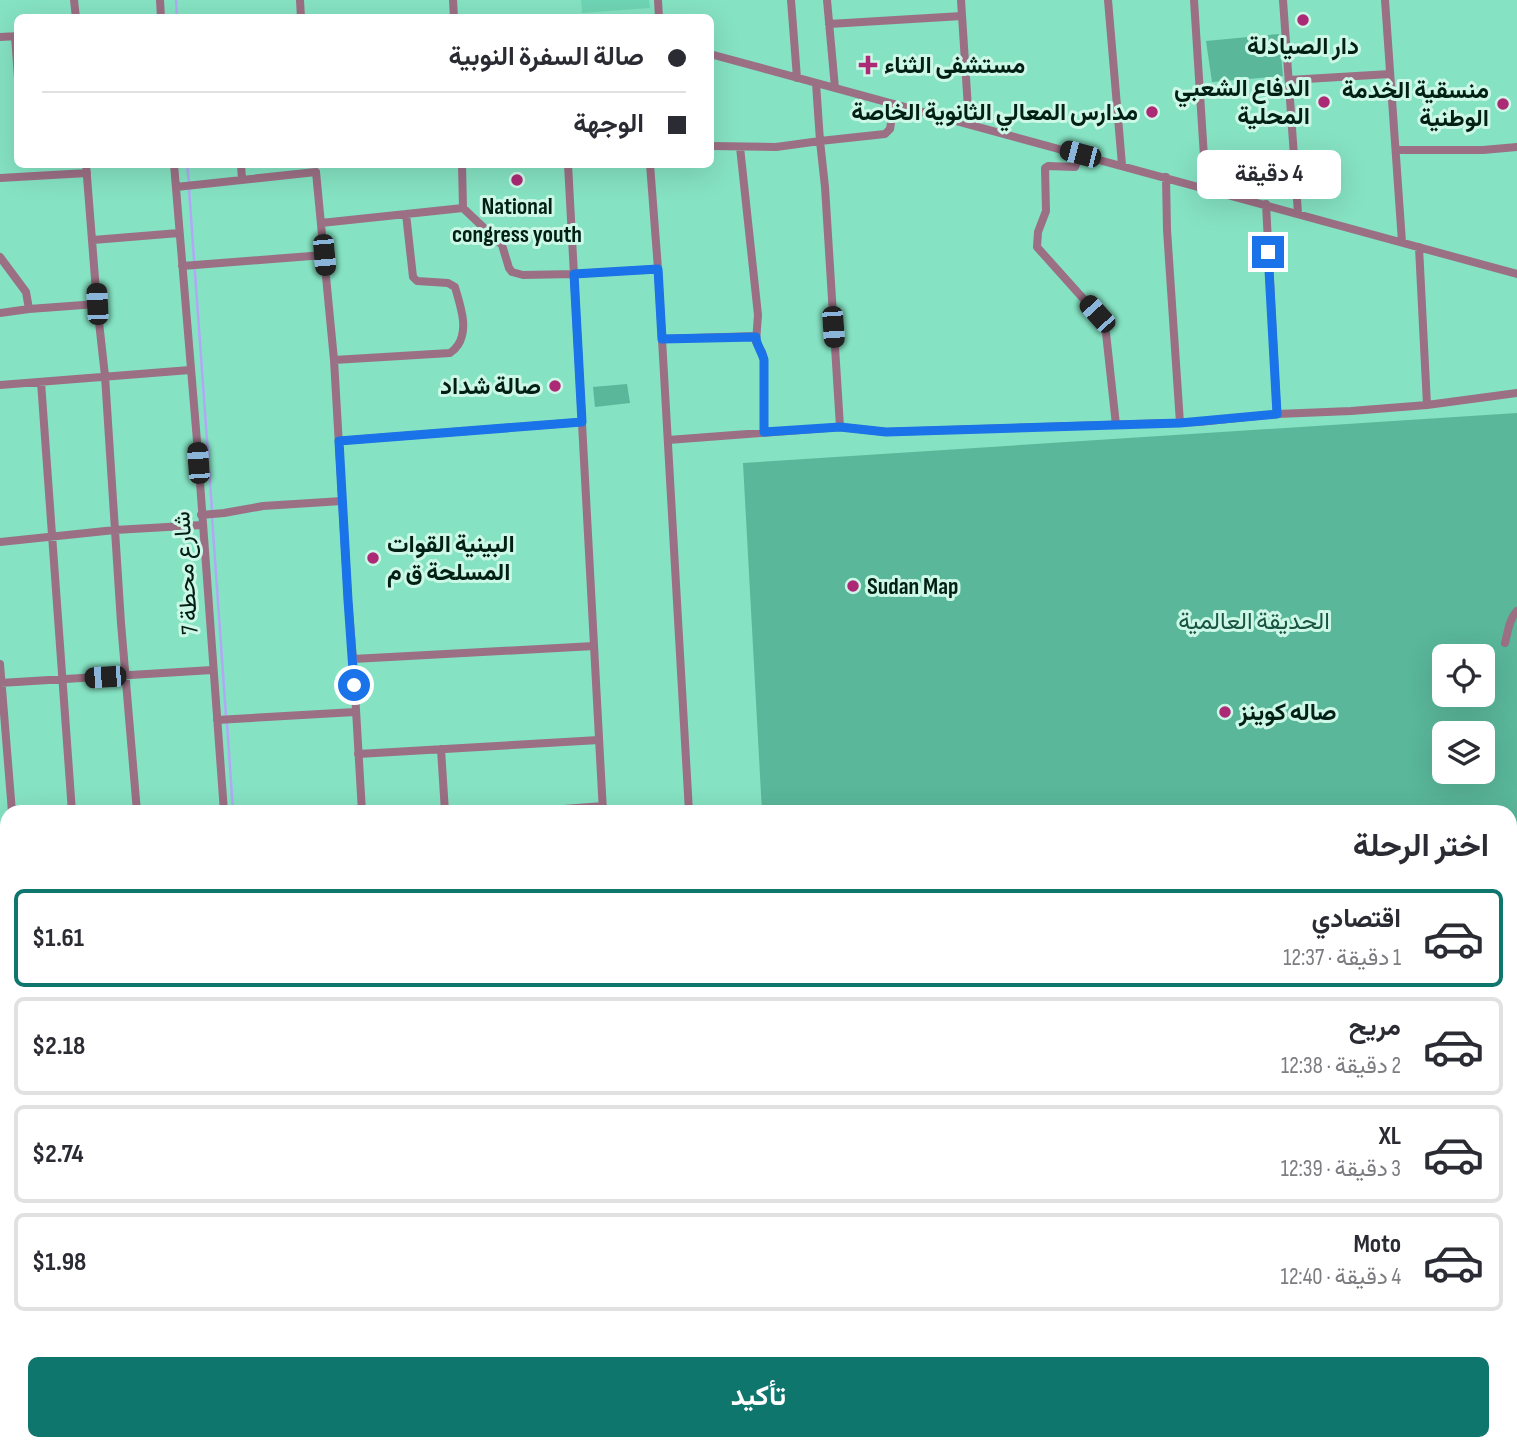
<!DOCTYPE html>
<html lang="ar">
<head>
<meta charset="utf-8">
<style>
	:root { --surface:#fff; --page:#f2f2f3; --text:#2b2b33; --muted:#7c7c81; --line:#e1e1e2; --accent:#0f766e }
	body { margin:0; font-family:"Sofia Sans Condensed",Vazirmatn,sans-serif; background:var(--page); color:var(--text); direction:rtl; height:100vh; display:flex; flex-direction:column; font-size:26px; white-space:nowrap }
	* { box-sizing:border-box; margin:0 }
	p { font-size:23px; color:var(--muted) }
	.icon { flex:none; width:38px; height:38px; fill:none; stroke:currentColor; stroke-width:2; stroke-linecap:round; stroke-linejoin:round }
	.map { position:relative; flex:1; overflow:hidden; direction:ltr }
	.side { position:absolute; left:0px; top:805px; width:1517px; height:646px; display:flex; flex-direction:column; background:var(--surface); border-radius:21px 21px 0 0; box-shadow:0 7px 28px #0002; direction:rtl }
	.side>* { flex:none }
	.top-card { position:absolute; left:14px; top:14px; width:700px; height:154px; border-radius:10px; box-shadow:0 7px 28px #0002; direction:rtl; display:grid; align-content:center; height:154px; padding:0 28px; background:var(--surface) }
	.fabs { position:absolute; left:1432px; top:644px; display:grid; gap:14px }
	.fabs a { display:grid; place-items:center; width:63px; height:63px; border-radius:10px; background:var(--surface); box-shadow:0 7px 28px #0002; font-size:35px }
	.end { position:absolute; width:32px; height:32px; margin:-16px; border:9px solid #1a73e8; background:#fff; box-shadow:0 0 0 4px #fff }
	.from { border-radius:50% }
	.bubble { position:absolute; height:49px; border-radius:10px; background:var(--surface); box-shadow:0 7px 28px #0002; font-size:23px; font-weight:700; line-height:49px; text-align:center; direction:rtl }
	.car { position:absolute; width:21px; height:42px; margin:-21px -10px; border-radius:9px; box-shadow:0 0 5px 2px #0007; background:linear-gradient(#222 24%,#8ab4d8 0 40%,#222 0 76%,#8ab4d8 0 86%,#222 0) }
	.top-card b { display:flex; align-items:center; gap:24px; height:66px; font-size:26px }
	.top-card b+b { border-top:2px solid var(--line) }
	.top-card i { width:18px; height:18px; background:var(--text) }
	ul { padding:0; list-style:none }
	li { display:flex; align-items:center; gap:21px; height:98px; margin:0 14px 10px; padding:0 14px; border:4px solid var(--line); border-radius:10px }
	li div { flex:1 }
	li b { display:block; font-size:26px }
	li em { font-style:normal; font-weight:700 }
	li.current { border-color:var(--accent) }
	li>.icon { width:63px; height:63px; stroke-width:1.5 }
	h2 { padding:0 28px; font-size:32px; line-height:84px }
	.button { display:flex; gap:14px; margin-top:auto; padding:14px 28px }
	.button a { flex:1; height:80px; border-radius:10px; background:var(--accent); color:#fff; font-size:28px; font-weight:700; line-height:80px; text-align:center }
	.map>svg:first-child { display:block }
</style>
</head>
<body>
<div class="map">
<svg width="1517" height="1450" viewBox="0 0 1517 1450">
	<rect width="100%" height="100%" fill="#85e2c2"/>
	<path fill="#6fd5b4" d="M581 0H649L650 8 582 13Z"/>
	<path fill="#5ab799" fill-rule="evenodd" d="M1279 34 1283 76 1212 82 1206 41Z
		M627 384 630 403 595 407 593 387Z
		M1517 413V896H1510V812H762L743 463ZM1444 656H1482V695H1444ZM1444 733H1482V772H1444Z
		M1510 988H1517V1446L1462 1450H1245V1444H1510Z"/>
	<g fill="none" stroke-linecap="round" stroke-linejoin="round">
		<path stroke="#b2a8f6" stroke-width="2.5" d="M176 0 177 18
			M187 164 189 182
			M189 189 212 510
			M212 517 226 716
			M227 723 233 812"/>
		<path stroke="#9b6f84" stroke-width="8" d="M74 0 76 18
			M160 0 161 18
			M300 0 301 18
			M453 0 454 18
			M658 0 659 18
			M791 0 797 78
			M827 0 835 88
			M961 0 969 124
			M1108 0 1122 165
			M1194 0 1206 188
			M1283 0 1298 213
			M1385 0 1402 242
			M829 24 962 16
			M15 36 18 78
			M0 37 18 36
			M710 54 1517 274
			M1289 80 1390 74
			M816 83 820 141 885 134 890 129 894 104
			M710 146 776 147 820 141 825 187 840 427
			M740 147 758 315 756 342 762 352 764 360V432
			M1396 150H1483L1517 147
			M1080 154 1075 167 1048 166 1045 168 1046 211 1038 232 1037 247 1097 314 1106 333 1116 425
			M86 164 97 304 105 376 121 623 137 812
			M174 164 197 441 224 812
			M241 164 242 180
			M462 164 463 208 502 245 509 268 512 272 523 275 574 274 658 269
			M568 164 603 812
			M650 164 658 269 689 812
			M1166 177 1167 230 1180 423
			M0 178 87 173
			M176 187 316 172 334 360 348 600 353 659 362 812
			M1266 204 1277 414
			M321 223 463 208
			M93 240 179 233
			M1419 247 1427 405
			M0 257 26 292 29 309
			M182 266 324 255
			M0 313 29 309 97 304
			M662 339 756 336
			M334 360 450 353C453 351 456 348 458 345 469 328 460 305 455 287L448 283 417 281 413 277 406 214
			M41 382 72 812
			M0 385 190 370
			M668 440 840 427 886 432 1199 422 1277 414 1351 411 1427 405 1517 393
			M339 441 582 422
			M201 515 224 513 263 506 342 501
			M0 542 115 530 202 525
			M1505 643C1508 632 1509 619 1517 611
			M353 659 594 646
			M0 664 12 812
			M0 683 212 670
			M217 720 355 712
			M441 749 445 812
			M358 754 599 740
			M524 812 603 806
			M0 837 7 836
			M1510 905H1517
			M1510 953H1517
			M0 1015 7 1014
			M0 1060 7 1059
			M0 1188 7 1187
			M0 1269 7 1267
			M0 1339H7
			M0 1407 7 1406
			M98 1444 99 1450
			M162 1444 163 1450
			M247 1444 248 1450
			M308 1444V1450
			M399 1444 400 1450
			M637 1444 638 1450
			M717 1444V1450
			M803 1444 804 1450
			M1231 1444 1232 1450
			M1093 1450V1444"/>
		<path stroke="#4e0732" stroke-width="12" d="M1510 920H1517
			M1510 938H1517
			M0 1029 7 1028
			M0 1046H7"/>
	</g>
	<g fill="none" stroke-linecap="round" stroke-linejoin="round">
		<path stroke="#1a73e8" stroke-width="9" d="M354 685 348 600 339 441 582 422 574 274 658 269 662 339 756 337C756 345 762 351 764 360V432L840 427 886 432 1180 423 1277 414 1268 252"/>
	</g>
	<g fill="#ab2975" stroke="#cdf8e7" stroke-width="2.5">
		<circle cx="1303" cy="20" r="7"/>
		<path d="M864.5 54.5h7v7h7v7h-7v7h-7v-7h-7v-7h7z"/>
		<circle cx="1324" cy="102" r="7"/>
		<circle cx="1503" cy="104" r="7"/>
		<circle cx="1152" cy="112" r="7"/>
		<circle cx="517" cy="180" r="7"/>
		<circle cx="555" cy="386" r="7"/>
		<circle cx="373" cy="558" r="7"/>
		<circle cx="853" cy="586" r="7"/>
		<circle cx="1225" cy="712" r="7"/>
	</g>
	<g text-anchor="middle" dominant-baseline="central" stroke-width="6" stroke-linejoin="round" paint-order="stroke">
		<g font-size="24" font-weight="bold" fill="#021f16" stroke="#cdf8e7" text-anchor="start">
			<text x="1303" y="46" text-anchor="middle">دار الصيادلة</text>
			<text x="884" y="65">مستشفى الثناء</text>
			<text x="1310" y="88" text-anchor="end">الدفاع الشعبي<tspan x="1310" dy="28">المحلية</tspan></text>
			<text x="1489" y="90" text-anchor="end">منسقية الخدمة<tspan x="1489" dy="28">الوطنية</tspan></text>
			<text x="1138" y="112" text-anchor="end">مدارس المعالي الثانوية الخاصة</text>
			<text x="517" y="206" text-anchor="middle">National<tspan x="517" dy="28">congress youth</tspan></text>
			<text x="541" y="386" text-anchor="end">صالة شداد</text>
			<text x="387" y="544">البينية القوات<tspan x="387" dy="28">المسلحة ق م</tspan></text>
			<text x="867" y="586">Sudan Map</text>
			<text x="1239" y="712">صاله كوينز</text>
		</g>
		<g font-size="24" fill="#021f16" stroke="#cdf8e7">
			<text transform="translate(186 573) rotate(-94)">شارع محطة 7</text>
		</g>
		<g font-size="24" fill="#195342" stroke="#cdf8e7">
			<text x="1254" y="621">الحديقة العالمية</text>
		</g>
	</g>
</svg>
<div class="fabs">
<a><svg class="icon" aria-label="locate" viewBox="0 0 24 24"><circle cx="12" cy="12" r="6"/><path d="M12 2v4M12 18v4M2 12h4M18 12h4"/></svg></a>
<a><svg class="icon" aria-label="layers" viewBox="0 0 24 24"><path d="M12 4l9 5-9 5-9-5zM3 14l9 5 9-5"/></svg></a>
</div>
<i class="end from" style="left:354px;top:685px"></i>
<i class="end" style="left:1268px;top:252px"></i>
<div class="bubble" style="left:1197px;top:150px;width:144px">4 دقيقة</div>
<i class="car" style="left:1080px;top:154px;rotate:285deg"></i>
<i class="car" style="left:324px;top:255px;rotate:175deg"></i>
<i class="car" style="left:97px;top:304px;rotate:357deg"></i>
<i class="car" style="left:1097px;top:314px;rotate:318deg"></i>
<i class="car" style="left:833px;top:327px;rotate:176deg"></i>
<i class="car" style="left:198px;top:463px;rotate:356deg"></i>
<i class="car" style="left:105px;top:677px;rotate:266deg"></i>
<div class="top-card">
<b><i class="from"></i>صالة السفرة النوبية</b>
<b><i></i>الوجهة</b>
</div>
<section class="side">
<h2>اختر الرحلة</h2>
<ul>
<li class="current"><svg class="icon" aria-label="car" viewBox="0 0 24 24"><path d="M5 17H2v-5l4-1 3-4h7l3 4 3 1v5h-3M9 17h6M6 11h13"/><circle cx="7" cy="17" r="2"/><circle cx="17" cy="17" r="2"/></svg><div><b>اقتصادي</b><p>1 دقيقة · 12:37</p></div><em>$1.61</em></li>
<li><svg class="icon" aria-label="car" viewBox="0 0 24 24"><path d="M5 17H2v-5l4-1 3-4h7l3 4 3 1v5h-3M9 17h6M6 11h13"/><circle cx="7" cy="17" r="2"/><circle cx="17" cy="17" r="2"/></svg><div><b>مريح</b><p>2 دقيقة · 12:38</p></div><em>$2.18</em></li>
<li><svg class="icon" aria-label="car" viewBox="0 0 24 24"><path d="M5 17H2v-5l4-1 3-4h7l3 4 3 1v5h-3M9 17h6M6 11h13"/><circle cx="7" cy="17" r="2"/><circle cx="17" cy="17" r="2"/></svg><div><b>XL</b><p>3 دقيقة · 12:39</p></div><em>$2.74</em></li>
<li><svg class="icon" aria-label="car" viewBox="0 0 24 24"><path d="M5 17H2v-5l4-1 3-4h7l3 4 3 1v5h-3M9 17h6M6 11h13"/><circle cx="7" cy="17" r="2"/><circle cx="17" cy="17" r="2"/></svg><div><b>Moto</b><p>4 دقيقة · 12:40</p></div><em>$1.98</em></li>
</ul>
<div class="button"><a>تأكيد</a></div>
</section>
</div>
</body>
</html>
